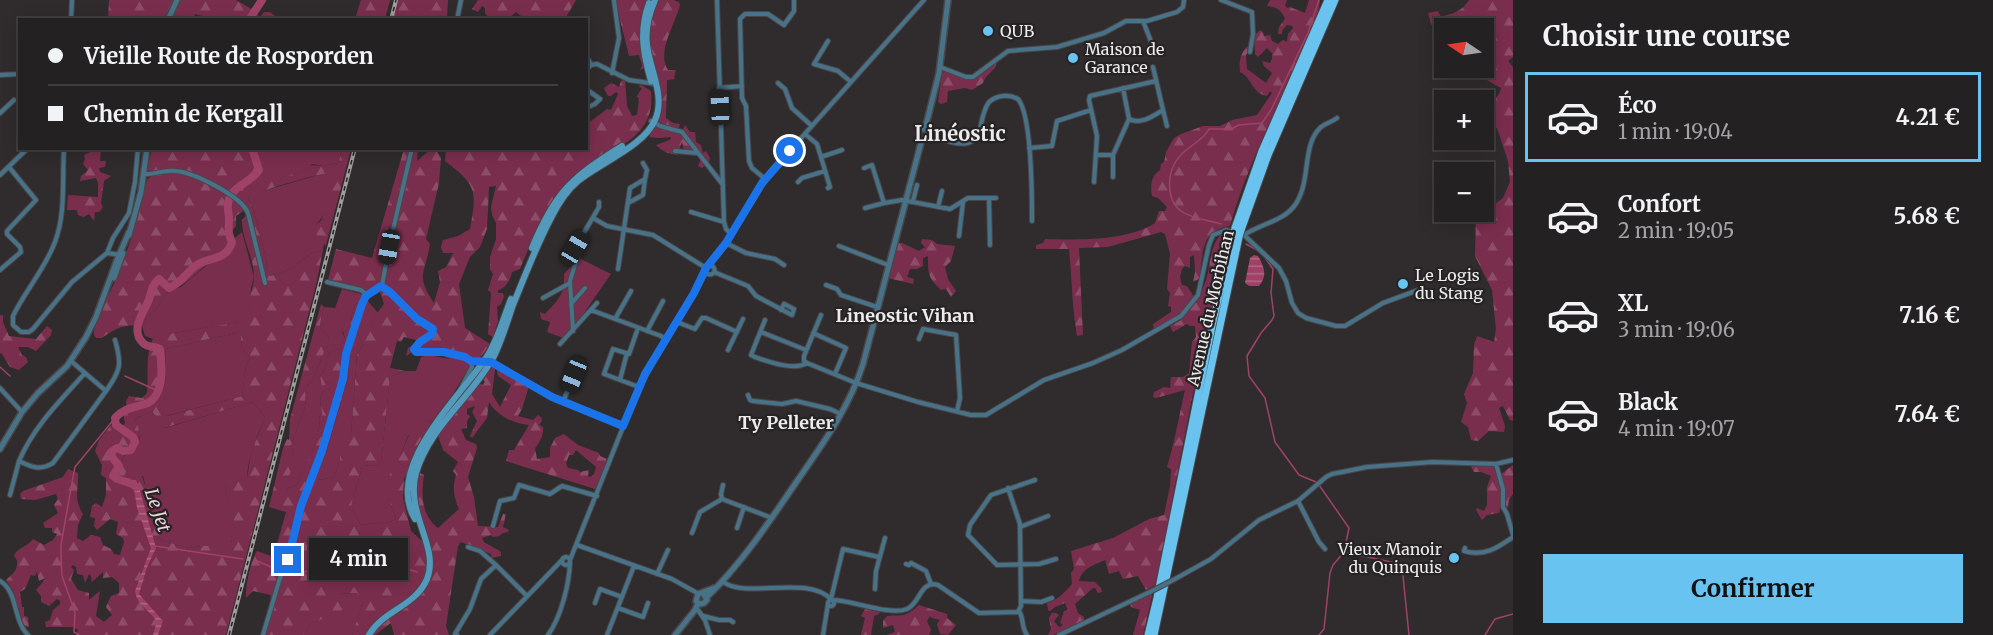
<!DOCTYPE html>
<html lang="fr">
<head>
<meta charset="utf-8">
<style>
	:root { --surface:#242122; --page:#302e2f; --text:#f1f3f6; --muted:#a3a3a5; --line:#413e40; --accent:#69c3f1 }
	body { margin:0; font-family:Merriweather,serif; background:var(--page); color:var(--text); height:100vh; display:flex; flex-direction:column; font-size:22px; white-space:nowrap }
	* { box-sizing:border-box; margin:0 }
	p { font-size:20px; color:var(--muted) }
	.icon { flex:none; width:33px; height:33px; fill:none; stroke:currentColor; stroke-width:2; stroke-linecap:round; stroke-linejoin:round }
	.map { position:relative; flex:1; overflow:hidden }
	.panel { display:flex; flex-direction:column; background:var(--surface); width:480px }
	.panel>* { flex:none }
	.guide { position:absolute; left:18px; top:18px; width:570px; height:132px; border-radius:0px; box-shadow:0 3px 15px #0003,0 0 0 2px var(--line); display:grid; align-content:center; height:132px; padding:0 30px; background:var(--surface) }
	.needle { width:39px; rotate:283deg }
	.fabs { position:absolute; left:1434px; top:18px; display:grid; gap:12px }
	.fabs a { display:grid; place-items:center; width:60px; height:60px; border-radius:0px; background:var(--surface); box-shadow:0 3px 15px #0003,0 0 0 2px var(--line); font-size:30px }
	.end { position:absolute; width:27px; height:27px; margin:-14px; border:8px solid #1a73e8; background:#fff; box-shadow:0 0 0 3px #fff }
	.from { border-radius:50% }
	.bubble { position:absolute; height:42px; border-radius:0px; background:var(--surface); box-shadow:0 3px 15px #0003,0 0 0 2px var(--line); font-size:20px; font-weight:700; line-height:42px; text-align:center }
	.car { position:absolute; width:18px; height:36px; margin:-18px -9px; border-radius:8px; box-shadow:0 0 4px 2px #0007; background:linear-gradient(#222 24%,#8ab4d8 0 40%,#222 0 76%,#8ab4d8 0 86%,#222 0) }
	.guide b { display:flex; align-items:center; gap:21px; height:57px; font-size:22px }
	.guide b+b { border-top:2px solid var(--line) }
	.guide i { width:15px; height:15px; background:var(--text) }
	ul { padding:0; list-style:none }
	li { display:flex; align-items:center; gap:18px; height:90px; margin:0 12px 9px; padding:0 18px; border:3px solid transparent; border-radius:0px }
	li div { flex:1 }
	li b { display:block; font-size:22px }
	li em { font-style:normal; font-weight:700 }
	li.selected { border-color:var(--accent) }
	li>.icon { width:54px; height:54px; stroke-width:1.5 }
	h2 { padding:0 30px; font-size:27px; line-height:72px }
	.cta { display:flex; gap:12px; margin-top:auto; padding:12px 30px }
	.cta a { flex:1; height:69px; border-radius:0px; background:var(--accent); color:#111; font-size:24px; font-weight:700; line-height:69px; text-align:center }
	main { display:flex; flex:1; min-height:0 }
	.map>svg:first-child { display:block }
</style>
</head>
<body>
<main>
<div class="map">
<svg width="1513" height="635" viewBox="0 0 1513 635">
	<defs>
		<pattern id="forest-firs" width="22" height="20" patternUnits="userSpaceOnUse" patternTransform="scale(1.5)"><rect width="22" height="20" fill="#7a2e4d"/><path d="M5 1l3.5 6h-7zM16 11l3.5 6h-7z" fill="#8d4c67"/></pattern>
		<pattern id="water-rules" width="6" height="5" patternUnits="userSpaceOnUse" patternTransform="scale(1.5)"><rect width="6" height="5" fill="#9f4268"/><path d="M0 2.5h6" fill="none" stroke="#b16785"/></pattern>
	</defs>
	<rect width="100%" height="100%" fill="#302c2d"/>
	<path fill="#7a2e4d" d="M257 149H343L338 163 323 166 312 164 305 170 266 184Z
		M332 171 337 172C333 184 326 218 316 224L321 243 324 244 323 250 312 253 289 270 270 276 267 273 266 258 254 211 248 198 253 194Z
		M242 232 254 277 251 288 250 310 240 322 168 334H156L153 339 145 336 142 326 147 317 157 308 168 291 181 287 213 260 226 257 234 247 235 238Z
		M569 253 611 274 566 339 547 332 550 322 541 319 540 312 545 314C558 300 565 295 564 274L574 263Z
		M342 289 362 294 378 313 374 317 370 329 358 334 363 344 357 355 351 434 340 449V460L334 477 320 480 316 475 325 456 349 375 348 362 356 331 355 317 359 305 356 303 352 314 350 328 342 332 345 338 340 348 329 353 324 371 320 376 326 384 330 383 331 386 329 389 322 392 320 401 322 414 319 417C322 435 306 468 296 485L286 489 294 452 291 446 305 407 306 387 313 379 329 340 328 335 322 331 320 324 324 307 335 308Z
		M240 332 242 348 250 358 246 366 242 396 166 416 156 403C169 388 166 368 165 349Z
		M428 355 450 359 460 357 469 361 471 364 453 394 432 422 429 420 408 436 401 454 392 468 389 499 396 519C384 526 374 522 361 525 358 519 355 514 352 508 350 502 361 475 362 466L377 465 381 462 390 377 406 371H416L421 357Z
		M253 402 265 417C257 437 248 456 247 478L225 485C230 505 228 524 232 544L219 546H201L188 548 161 540 150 506 143 492 146 488 143 476H124C121 458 120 456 137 447L140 438 135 419 152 411 165 428Z
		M358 593 363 602 352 635H303L310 624 335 611 338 594Z"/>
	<path fill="url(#forest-firs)" fill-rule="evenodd" d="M109 0H236L255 11 259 18 264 12H270L279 19H227C217 16 205 18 195 14L193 19H108Z
		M361 0H390L385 19H355Z
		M397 0H448L447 19H392Z
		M478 0H576L565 19C549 20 528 24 516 12L508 19 485 20 488 17 485 13V8L482 6 478 12 472 9Z
		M616 0H673L679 2 680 5C675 25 656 52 668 70H676L674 78 676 79 667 80 666 118 673 123 680 124 678 131 681 134 685 125 690 132H695L696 142 701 145 703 153 706 151 710 158 709 163 702 168 698 166 701 159 698 154 696 156 689 150H684L682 142 677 155C668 154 662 151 656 145L670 140 671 137 659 138 650 137V133L658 120 661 110 651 64 640 70 642 65 639 55 629 56C625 37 619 20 616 0Z
		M1270 0H1287L1285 5 1287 8 1290 7 1305 13 1309 0H1320C1317 33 1296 64 1283 94 1263 137 1243 180 1230 226 1199 231 1204 253 1199 279L1193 282 1195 272 1194 255 1190 257V268L1185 266 1182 269 1180 277 1182 285 1187 286 1194 297C1215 284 1204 249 1222 234H1229L1192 398 1156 583 1154 586 1146 590 1138 576 1123 579 1119 571 1109 574 1105 560C1094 565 1082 568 1079 581L1095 582 1101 588 1102 592 1098 593 1095 588H1093L1075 604 1078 613 1084 617V621L1053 635H1048L1051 629 1049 618 1052 613H1056L1059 615 1054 621 1059 627 1063 625 1060 623 1064 611 1068 610 1065 603 1055 607 1050 611 1048 610 1047 603C1058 600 1065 592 1072 584L1071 573 1074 569 1071 551 1113 538 1149 519 1164 515 1170 486 1171 469 1167 467C1175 441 1179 416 1185 390L1156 398 1153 397 1154 392 1164 387 1170 388 1171 377H1183L1189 373 1192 342 1196 337 1195 326H1190L1187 324 1173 332 1170 326 1181 320 1177 316 1154 330 1153 324 1171 312V307L1168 306 1170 293 1167 289 1170 254 1165 234 1161 232 1108 247 1079 248 1083 335 1077 336C1072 307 1072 278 1069 249H1036V245L1043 243 1045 239C1078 240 1127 241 1155 223L1159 211H1165L1167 207 1158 198 1152 196C1150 185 1151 176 1160 170L1161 164 1164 162 1166 152 1174 138 1181 134 1203 126H1220L1232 120 1257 115 1272 93 1270 91 1267 96C1252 94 1252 77 1240 72 1239 62 1240 53 1248 46L1250 48 1246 55 1247 69 1266 83 1272 73 1264 66 1262 61 1270 63 1272 59V53L1267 48 1258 57 1255 54 1254 36 1260 30 1263 32 1264 36 1270 35 1272 41 1278 44 1283 40 1287 42 1288 34 1293 28 1292 26 1287 25 1282 31V34H1278L1279 27 1285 19C1281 8 1275 7 1267 6Z
		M1469 0H1513V57L1508 61 1513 67V421L1510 420 1503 406 1499 408 1505 426 1504 432 1489 431 1478 441 1471 440 1468 427 1461 422 1467 403 1464 394 1473 373 1474 345 1477 336 1494 342 1496 329 1492 290 1475 256 1476 212H1484V201L1496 203 1503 198 1510 182 1508 161 1497 128 1484 120C1493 111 1489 111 1493 102 1496 96 1500 95 1501 88L1466 68H1484V28H1444V38L1440 34 1436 38 1432 31 1434 28 1431 24 1428 13 1438 11 1441 17C1454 13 1461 12 1469 0Z
		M995 61 997 62C995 71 985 75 983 83L972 90 965 88 948 91 947 102 941 104 938 102 942 74 945 71 971 79 979 75Z
		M625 79 627 106 632 116 637 115 639 99 637 96 642 88 639 87 640 84 651 91C657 146 599 149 569 180 546 204 533 238 520 269L512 272C510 280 506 288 498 290V293H503L504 297 501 304 497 307 498 321 493 337 488 334 491 293 488 290 493 274 490 269V257L496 239V223L492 215 491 207 496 186 489 187 487 229 480 247 470 257 459 284 465 328 490 344 480 358 460 357 450 359 443 356 416 355 417 349 406 356 408 348 414 345 416 340 404 337 401 342 397 341 390 368 406 371 390 377 381 462 377 465 362 466C361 475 350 502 352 508 355 514 358 519 361 525 374 522 384 526 396 519L389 499V478L394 462 401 454 412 428 429 420 432 422 404 479 403 498 411 531 422 541 427 533 415 498 420 473 424 475C421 494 421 515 438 528L459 509C454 496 452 489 456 475L453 471 458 462 443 450 438 436 446 424 478 383 483 385 485 381 482 380 493 366 495 369 492 394 500 407 511 385 498 376 497 371 499 368 529 386 522 409 518 416 533 420 538 415 541 417 542 421 539 425 543 427C544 434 540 443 535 448L537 459 550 457V448L555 438 564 434 578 445 599 453 600 456 607 459 602 475 595 489 506 461 509 450H514L529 425C514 424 496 415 489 402L487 418 472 438 470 436 477 421 472 412 475 406 467 409V414L470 416 467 421V428L461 429 466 440 476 444 477 448 468 477 474 497 478 526 498 527 503 514H506L503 527 509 530 508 532 503 533 499 536 493 537 491 535 482 538 484 542 501 552V556L492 558 491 554 461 542 458 546 446 626 449 635H394L391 623 375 635H352L363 602 357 593 338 594 343 610 310 624 303 635H264L271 595 253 591 246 598C245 586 251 560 257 551L282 560 286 553 276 548 286 512 269 507 283 448 287 439 289 440 290 419 321 304 324 307 320 324 322 331 328 335 329 340 313 379 306 387 305 407 291 446 294 452 287 489 296 485C305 469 322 435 319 418L322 414 320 401 322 392 329 389 331 386 330 383 322 386 320 376 324 371 329 353 340 348 345 338 342 328 345 325 350 327 352 314 356 303 359 305 355 317 356 331 348 361 349 375 325 456 316 475 320 480 334 477 340 460V449L342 440 346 439 351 434 357 355 363 344 358 334 360 326 370 328 374 317 384 304 378 286 369 293 361 288 328 280 336 249 372 258 404 149H418L417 161 431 149H436L441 158 439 183 426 239 430 244C425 275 415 274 434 303L440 282 438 271 446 267 453 253H443L441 247 443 240 458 236 470 229C477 191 477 185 445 161L446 149 586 148 587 124 607 109 611 110 618 94 616 92 611 96H608L604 88 611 83 619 87 621 81ZM576 450 596 467 594 474 590 477 588 476 589 470 580 472 578 470 568 468 566 464 569 455H573Z
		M92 149H101L100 161H106L105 167 99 168 100 172 111 176 104 181 101 203 103 207 99 212H95L94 221 89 214 84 217 78 215 77 210H67L68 195 98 197V183L96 178 80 181 81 176 88 170 83 164 85 159 84 155 92 151Z
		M152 149H257L266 183 305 170 309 165 323 166 338 163 343 149H351L326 245 321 244 315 230 316 224 321 221 336 172C326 171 254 192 248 198L254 211 266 258 267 272 270 276 289 270 312 253 323 250 316 285 226 635H76L78 630 73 627H46L45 622 50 620 53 610 60 604V601L57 599 49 606 41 602V596L36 590 46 578 39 581 37 572 35 576 31 575 25 589 20 592 22 607H24V616L28 617 29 627 22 626 13 591 6 580C13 573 18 571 17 560L14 556C17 548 27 547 33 539L44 545 53 540 57 534 52 532V528H45L43 523 58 513 54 505 58 499 56 494 35 500 21 499 20 494 23 491 63 477 68 469 78 473C79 491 73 498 83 514L78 525 77 538 83 541 91 535 100 537 103 545 111 549 114 554 120 555 124 542 123 538 116 534 118 522 110 519 97 530 94 526 95 518 90 517 92 506 96 503 102 507 106 495V478L101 475 102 465 95 451 99 440 111 425 122 427 125 423 123 414 127 413 126 401 129 396 142 398 147 393C149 373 144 351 156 334H168L239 322 250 310C247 297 254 289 254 277 254 257 242 240 242 220L247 214 245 210 236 216V226L232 231C234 237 236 243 232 249 226 259 220 256 212 261 195 272 189 285 168 291L157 308 147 317 142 326C126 323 114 329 102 338H96L94 335C94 319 112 291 118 274 131 243 140 212 147 180L151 176 152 173 147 169ZM240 332 242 348 250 358 246 366 242 396 167 416 156 403C169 388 166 368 165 349ZM253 402 265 417 251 453 247 478 238 480 231 478 225 485C230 506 227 524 232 543L219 546H201L188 548 161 540 150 506 143 492 146 488 139 468 133 466 129 476H124L127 470 122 460 125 453H133C142 442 141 432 135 419L152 411 164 428ZM73 565 76 567 77 574 83 575 85 583 89 574 91 576 92 582 103 572V578L112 577 119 583V593L111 596 106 607 112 615 104 622 96 616 100 591 89 600V593L78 590 71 579 74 570 71 567Z
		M922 239 932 240 937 244 955 246 951 261 945 267 948 279 956 291 951 297 946 289 941 290C928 277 928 275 928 256L923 258V266L917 269H910L907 277 914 279 913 284 888 278 897 243H902L919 251 925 247 921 243Z
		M0 315H3V322L9 336 36 339 47 326 52 330 51 335 36 351 28 347H18L22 355 26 357 28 362 19 370 10 367 2 354 0 353Z
		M1476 464 1493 465 1497 477 1513 465V494L1509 499 1508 508H1505L1504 503H1502L1499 513 1487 515 1482 520 1476 510 1477 508 1484 511 1487 505V487L1491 476 1481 472H1474L1471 467Z
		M1150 594 1152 596 1143 635H1133L1140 610 1131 607 1130 603Z
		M919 605 947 614V618L956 625 948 635 940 634 937 624 940 620 932 618 930 616 927 621 931 630 929 635H886L895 632 893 625 883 628V621L887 616C904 614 903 619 919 605Z
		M865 609 880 612 879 614 874 616 871 635H861L865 618 861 616Z"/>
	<path fill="url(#water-rules)" d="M1254 255 1258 256C1264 266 1268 276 1259 286H1249L1245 283 1250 258Z
		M130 480H136L139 487 156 548 147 567 139 594 163 621 158 635H153L157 621C149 610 137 605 135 591L151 548 137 508 134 489 128 485Z"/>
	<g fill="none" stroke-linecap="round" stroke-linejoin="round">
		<path stroke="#9f4268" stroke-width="1.5" d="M1221 224C1209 220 1192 219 1181 211 1165 199 1167 171 1179 157 1188 146 1203 141 1209 129H1231L1239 125 1262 123 1271 110 1308 33 1319 0
			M1246 244 1259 251
			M1266 259 1273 269 1271 293 1274 316 1272 320 1261 333 1247 356 1249 376 1265 398 1275 442 1299 475 1316 482
			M0 367 10 376
			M125 376 158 391
			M155 546 243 559
			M1345 552 1400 564 1403 576 1409 635
			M255 560 280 571
			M285 573 304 571 375 580 404 568 417 572
			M79 635 74 632 75 612 62 576 61 559V545L73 477 75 467 115 418
			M1319 635 1324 629 1330 573 1333 565 1344 552 1349 528 1319 485
			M1485 635 1495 619 1513 614"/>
		<path stroke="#9f4268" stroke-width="8" d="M249 20 262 0
			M136 487C130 480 120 483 113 476L119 466 112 457 111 452 117 448 123 451 131 450 135 442 133 437 116 425 115 418C124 408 133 408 145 404 165 398 162 366 160 349 155 346 148 348 143 343 131 331 141 316 147 304 152 295 150 286 159 279L169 288C181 283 185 275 194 267 208 256 226 262 232 242 227 231 229 229 229 218 229 214 227 209 228 204 230 186 250 184 259 170L252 148"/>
		<g stroke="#4a4748" stroke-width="6">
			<path id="minor" d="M717 0 724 222 726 229 731 234
				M1221 0 1252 12 1253 34 1250 52
				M71 20 72 0
				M457 20 461 0
				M1143 21 1152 44
				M828 41 814 64 838 71 851 82
				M587 57 591 65
				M940 67 966 77H973L1008 51 1057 47 1104 33 1126 21H1147L1177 12 1183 7 1184 0
				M1153 67 1163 110
				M586 70 591 65 597 64 629 80 656 84
				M612 73 619 38 614 0
				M0 75 20 74
				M778 83 785 89 792 108 812 126
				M719 88 742 86
				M586 89 600 99 595 104 586 108
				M0 113 14 100
				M1129 119C1141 125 1153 116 1163 110L1167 126
				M651 121 660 126 682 132 723 185
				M805 134 817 144 830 187 828 188
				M928 135C945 140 972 154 980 130 982 120 983 110 989 102 997 95 1009 94 1018 99 1032 116 1032 196 1032 221
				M64 148C62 179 66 213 55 242 45 269 25 291 13 316V325L21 332H29L33 329 72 282 107 253 113 238 129 213 135 182 138 148
				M1029 148 1052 146 1057 121 1091 110
				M675 151 697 153
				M1096 155H1113L1129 119 1123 88
				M1113 155V177
				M821 157 842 150
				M864 168 872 165 884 203 902 200 950 209 968 198H996
				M144 174C155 175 165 169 176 171 195 173 241 196 248 213L265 283
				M0 175 28 148
				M765 179 752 168 749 161 746 106 742 98 740 19 745 14H768L784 25 794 11V0
				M798 182 802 178 825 171
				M1094 182 1097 136 1089 100 1090 96 1156 81
				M989 198 990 245
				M913 201 917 185
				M628 203 643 195 645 179
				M938 207 942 191
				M865 208 884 203
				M691 212 724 222
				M593 218 607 226 653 235 706 268
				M1244 235 1279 268 1286 281 1292 303 1298 313 1306 318 1336 326H1345L1383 303 1421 289
				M959 236 963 202
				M726 243 746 253 775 259 784 265
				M839 246 888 265
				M575 248 599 207V202
				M107 253 121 255
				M705.5 270a4.5 4.5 0 1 1 9 0a4.5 4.5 0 1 1-9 0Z
				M708 266 717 256 770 173 924 0
				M618 269 630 188 645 179 647 170 643 163
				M0 270 21 252 20 247 7 234V231L36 200 9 167
				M714 272 748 286 756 296 792 315 794 309 784 304 781 310
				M327 282 361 290 367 295
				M826 285 837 289 841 295 877 307
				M381 286 390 292 417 319 433 329C432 338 418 340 414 349L416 352C433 351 457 350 471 361L472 367 460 390
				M543 298 570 283
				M571 304 585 288
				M591 310 661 336 666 340
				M615 319 631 291
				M765 320 751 355 755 357C769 362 794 371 807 363L856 383 918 402 971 415H986L1044 380 1093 363 1122 350 1181 316 1198 295 1209 245 1213 235 1226 230 1244 235C1260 224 1284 221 1295 205 1312 181 1301 145 1321 127 1326 123 1332 122 1337 118
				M677 322 695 329 702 318H706L737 332
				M573 331 570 281 579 252
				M637 331 629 354 613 349 604 374 639 387
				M647 331 663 301
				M761 332 806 350
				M813 333 846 348 835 374
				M919 339 923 329 956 335 960 398 957 411
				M560 344 597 303
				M728 350 743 319
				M71 361 106 391 53 463C40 471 31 467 19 461 34 426 61 400 85 373
				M471 361 491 362 551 397 623 426
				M807 363 804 361V356L821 315
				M620 380 627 353
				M0 388 22 412
				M106 391C121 370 122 364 115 340
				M748 395 750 400 753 401 782 404 796 401 830 409 841 414
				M563 402 574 375
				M1496 464 1503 489V507L1507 514 1513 535
				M1035 480 991 495 970 525 968 535 997 565 1039 564 1056 559
				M10 495 19 461
				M722 499 721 494 723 485
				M1298 501 1319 542 1325 549
				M493 526 500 501 514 498 519 485 550 494 562 486 597 496
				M1020 527 1048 516
				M737 528 744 507
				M692 533 700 512 722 499 772 518
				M577 545 672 579 699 594
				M468 547 480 551 496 565
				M1465 548 1464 551C1484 557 1497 548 1513 537
				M562 561a4 4 0 1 1 8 0a4 4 0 1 1-8 0Z
				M570 560 639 387 706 272
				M906 564 909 565 911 563 926 571 931 584
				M657 574 668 550
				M1175 579 1211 559 1259 520 1298 501 1326 477 1332 474 1367 467 1433 462 1496 464 1513 460
				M0 581C18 591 13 621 28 635
				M722 581C744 600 805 574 831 599
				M875 589 876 571 885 538
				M831 599 843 549 879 557
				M828 603a3 3 0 1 1 6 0a3 3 0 1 1-6 0Z
				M833 600C851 600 890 616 907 609 920 604 920 580 938 585L979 613 1018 612 1021 606 1020 524 1008 488
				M1021 601 1041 602 1052 598
				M595 603 600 589 622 597
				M618 608 643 617 648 603
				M698 610 705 620 710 635
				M1019 611C1024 618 1021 627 1027 635
				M703 616 719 620H730L733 622
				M263 635 280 578 288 560 301 506 322 451 343 379 346 354 362 304 365 296 376 291 382 286 389 247 412 148
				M457 635 455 634 470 609 481 579 496 565 527 596
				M490 635 563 559
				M548 635C561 617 569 585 570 563
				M607 635 634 566
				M823 635 828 604
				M1059 635 1150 592"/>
		</g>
		<g stroke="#4a4748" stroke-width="8">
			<path id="tertiary" d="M168 20 177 0
				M925 129 939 73 948 0
				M922 139H926L928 135V131L925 129
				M922 139 919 137 918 133 921 129H925
				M129 235 141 192 147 148
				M114 278 123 253
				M0 449 22 412 38 393 67 366 86 337 96 317 117 260 129 232
				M703 593 707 600 704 603 700 604 696 601 698 594 714 588
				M707 597C741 564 768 524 795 484 821 446 849 409 863 364L922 139
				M675 635 695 610 698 603"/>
		</g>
		<g stroke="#4a4748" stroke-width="8">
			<path id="secondary" d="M649 3C639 31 643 53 651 81
				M532 248C555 192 572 177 622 146
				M415 519C384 467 459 398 486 358 498 340 503 319 511 299
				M369 635C382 611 416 606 427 579 440 547 405 514 416 473 429 427 473 396 494 356 502 340 507 322 513 305 525 276 536 246 551 218 558 204 566 191 578 181 600 163 644 146 655 120 666 96 649 68 647 44 645 29 649 14 655 0"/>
		</g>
		<g stroke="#4a4748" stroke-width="9">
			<path id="trunk" d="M1235 228 1262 151 1328 0
				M1241 230 1268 155 1335 0
				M1148 635 1157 598 1212 326 1234 233
				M1154 635 1239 237"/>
		</g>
		<use href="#minor" stroke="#487288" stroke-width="4"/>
		<use href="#tertiary" stroke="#487288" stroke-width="5"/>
		<use href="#secondary" stroke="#5399bc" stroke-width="6"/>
		<use href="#trunk" stroke="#6ac2ef" stroke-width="7"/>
		<g stroke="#a09d9d" stroke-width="4">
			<path id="rail" d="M391 20 396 0
				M229 635 355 148"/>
		</g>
		<use href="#rail" stroke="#262324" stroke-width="1.5" stroke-dasharray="4.5" stroke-linecap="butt"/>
		<g stroke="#4a4748" stroke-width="6" stroke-linecap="butt">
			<path id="minor-bridge" d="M1150 592 1175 579"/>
		</g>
		<g stroke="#4a4748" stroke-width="9" stroke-linecap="butt">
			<path id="trunk-bridge" d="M1234 233 1235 228
				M1239 237 1241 230"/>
		</g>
		<use href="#minor-bridge" stroke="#487288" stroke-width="4"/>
		<use href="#trunk-bridge" stroke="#6ac2ef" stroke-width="7"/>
	</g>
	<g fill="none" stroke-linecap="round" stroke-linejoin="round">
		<path stroke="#1a73e8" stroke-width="8" d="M288 560 301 506 322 451 343 379 346 354 362 304 366 296 381 286 390 292 417 319 433 329 432 334 420 342 414 349 416 352H444L465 357 471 361 491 362 552 397 623 426 645 374 694 293 706 268 726 243 762 183 790 151"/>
	</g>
	<g fill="#69c3f1" stroke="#262324" stroke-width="2">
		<circle cx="988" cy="31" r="6"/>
		<circle cx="1073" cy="58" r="6"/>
		<circle cx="1403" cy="284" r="6"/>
		<circle cx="1454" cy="558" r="6"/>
	</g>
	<g text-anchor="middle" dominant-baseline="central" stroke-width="4.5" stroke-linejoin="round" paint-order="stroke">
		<g font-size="16" fill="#edebeb" stroke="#262324" text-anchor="start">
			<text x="1000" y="31">QUB</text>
			<text x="1085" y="49">Maison de<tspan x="1085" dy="18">Garance</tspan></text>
			<text x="1415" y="275">Le Logis<tspan x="1415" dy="18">du Stang</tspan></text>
			<text x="1442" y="549" text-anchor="end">Vieux Manoir<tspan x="1442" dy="18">du Quinquis</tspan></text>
		</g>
		<g font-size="16" fill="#edebeb" stroke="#262324">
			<text transform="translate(1210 308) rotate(-77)">Avenue du Morbihan</text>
		</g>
		<g font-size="18" font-weight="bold" fill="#edebeb" stroke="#262324">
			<text x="905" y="315">Lineostic Vihan</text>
			<text x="786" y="422">Ty Pelleter</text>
		</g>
		<g font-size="18" font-style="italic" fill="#efd4dc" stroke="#262324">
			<text transform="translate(158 510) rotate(71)">Le Jet</text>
		</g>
		<g font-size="20" font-weight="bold" fill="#edebeb" stroke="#262324">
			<text x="960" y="133">Linéostic</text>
		</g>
	</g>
</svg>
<div class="fabs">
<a><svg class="needle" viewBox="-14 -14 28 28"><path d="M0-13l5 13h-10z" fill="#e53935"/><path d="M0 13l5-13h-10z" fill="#a3a3a5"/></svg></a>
<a>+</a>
<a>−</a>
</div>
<i class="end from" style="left:790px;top:151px"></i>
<i class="end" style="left:288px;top:560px"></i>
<div class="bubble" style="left:309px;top:538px;width:99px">4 min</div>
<i class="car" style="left:720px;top:107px;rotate:358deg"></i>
<i class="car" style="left:389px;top:247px;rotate:190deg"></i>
<i class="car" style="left:575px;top:248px;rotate:30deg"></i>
<i class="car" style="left:574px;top:375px;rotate:202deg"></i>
<div class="guide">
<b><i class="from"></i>Vieille Route de Rosporden</b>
<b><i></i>Chemin de Kergall</b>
</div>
</div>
<section class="panel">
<h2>Choisir une course</h2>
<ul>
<li class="selected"><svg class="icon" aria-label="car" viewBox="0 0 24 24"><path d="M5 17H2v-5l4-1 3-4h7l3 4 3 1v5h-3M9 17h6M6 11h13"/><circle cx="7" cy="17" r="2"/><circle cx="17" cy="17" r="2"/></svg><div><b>Éco</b><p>1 min · 19:04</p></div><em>4.21 €</em></li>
<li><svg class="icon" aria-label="car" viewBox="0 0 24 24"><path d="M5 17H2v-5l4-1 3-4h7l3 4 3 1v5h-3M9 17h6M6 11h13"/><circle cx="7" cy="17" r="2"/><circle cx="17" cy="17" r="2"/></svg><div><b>Confort</b><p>2 min · 19:05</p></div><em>5.68 €</em></li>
<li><svg class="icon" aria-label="car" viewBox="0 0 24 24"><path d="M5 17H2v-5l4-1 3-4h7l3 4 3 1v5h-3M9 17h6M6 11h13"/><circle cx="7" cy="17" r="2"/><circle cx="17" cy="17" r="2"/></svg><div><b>XL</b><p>3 min · 19:06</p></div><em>7.16 €</em></li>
<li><svg class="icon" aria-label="car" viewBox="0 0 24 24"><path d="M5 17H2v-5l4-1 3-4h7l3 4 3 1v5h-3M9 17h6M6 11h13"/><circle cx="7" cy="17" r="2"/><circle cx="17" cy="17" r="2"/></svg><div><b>Black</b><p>4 min · 19:07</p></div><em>7.64 €</em></li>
</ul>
<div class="cta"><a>Confirmer</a></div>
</section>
</main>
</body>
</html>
